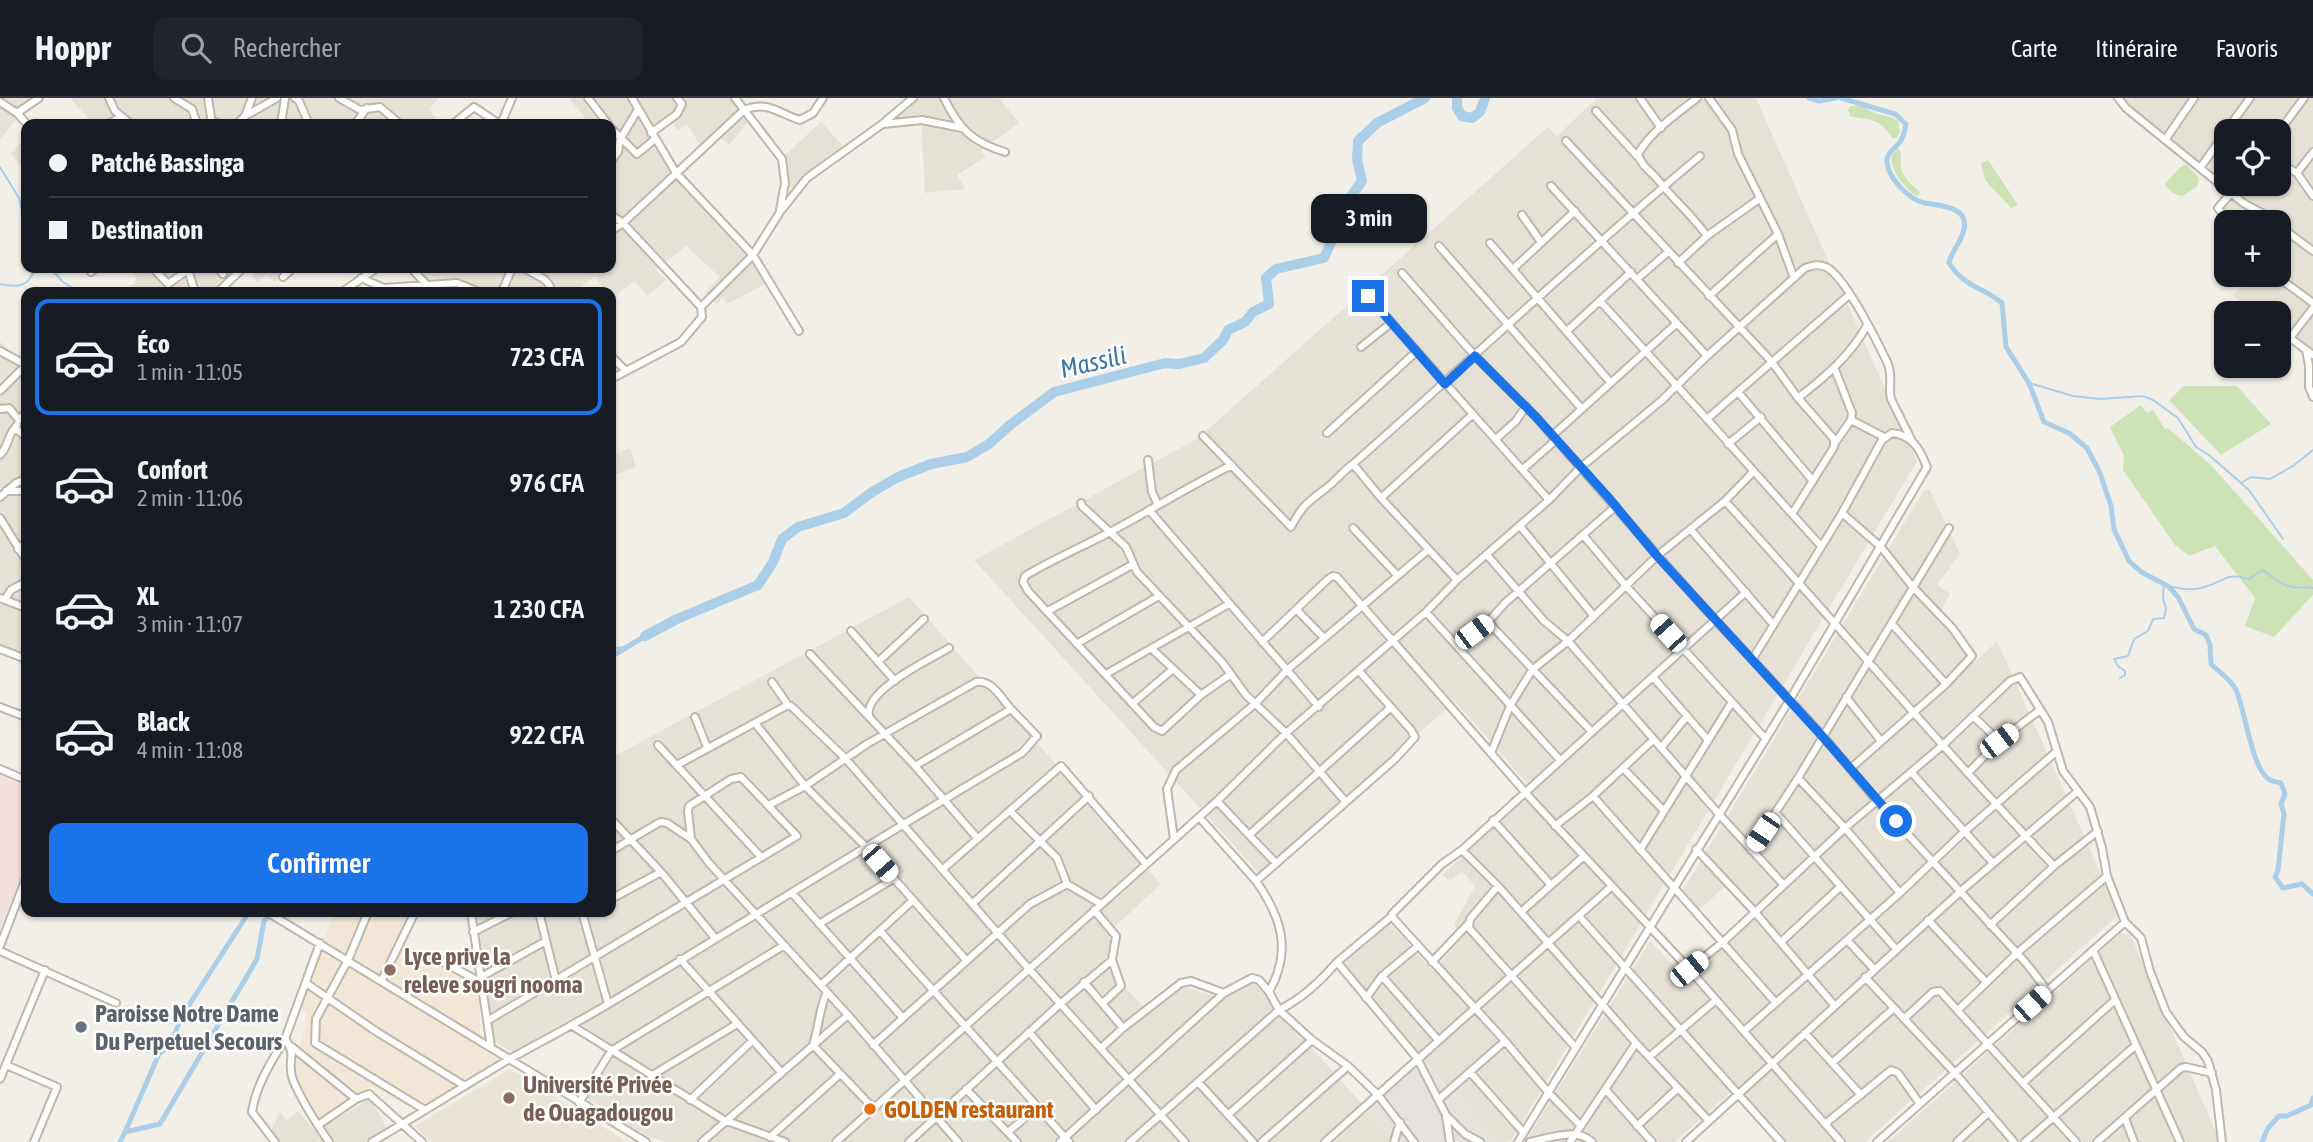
<!DOCTYPE html>
<html lang="fr">
<head>
<meta charset="utf-8">
<style>
	:root { --surface:#171b24; --page:#20242c; --text:#f1f3f6; --muted:#9ea1a6; --line:#363941; --accent:#1a73e8 }
	body { margin:0; font-family:"Asap Condensed",sans-serif; background:var(--page); color:var(--text); height:100vh; display:flex; flex-direction:column; font-size:26px; white-space:nowrap }
	* { box-sizing:border-box; margin:0 }
	p { font-size:23px; color:var(--muted) }
	.icon { flex:none; width:38px; height:38px; fill:none; stroke:currentColor; stroke-width:2; stroke-linecap:round; stroke-linejoin:round }
	.map { position:relative; flex:1; overflow:hidden }
	.sheet { position:absolute; left:21px; top:189px; width:595px; height:630px; display:flex; flex-direction:column; background:var(--surface); border-radius:14px; box-shadow:0 2px 5px #0004 }
	.sheet>* { flex:none }
	.banner { position:absolute; left:21px; top:21px; width:595px; height:154px; border-radius:14px; box-shadow:0 2px 5px #0004; display:grid; align-content:center; height:154px; padding:0 28px; background:var(--surface) }
	.tools { position:absolute; left:2214px; top:21px; display:grid; gap:14px }
	.tools a { display:grid; place-items:center; width:77px; height:77px; border-radius:14px; background:var(--surface); box-shadow:0 2px 5px #0004; font-size:35px }
	.end { position:absolute; width:32px; height:32px; margin:-16px; border:9px solid #1a73e8; background:#fff; box-shadow:0 0 0 4px #fff }
	.from { border-radius:50% }
	.bubble { position:absolute; height:49px; border-radius:14px; background:var(--surface); box-shadow:0 2px 5px #0004; font-size:23px; font-weight:600; line-height:49px; text-align:center }
	.car { position:absolute; width:21px; height:42px; margin:-21px -10px; border-radius:9px; box-shadow:0 0 5px 2px #0007; background:linear-gradient(#fff 24%,#345 0 40%,#fff 0 76%,#345 0 86%,#fff 0) }
	.banner b { display:flex; align-items:center; gap:24px; height:66px; font-size:26px }
	.banner b+b { border-top:2px solid var(--line) }
	.banner i { width:18px; height:18px; background:var(--text) }
	ul { padding:12px 0 0; list-style:none }
	li { display:flex; align-items:center; gap:21px; height:116px; margin:0 14px 10px; padding:0 14px; border:4px solid transparent; border-radius:14px }
	li div { flex:1 }
	li b { display:block; font-size:26px }
	li em { font-style:normal; font-weight:600 }
	li.on { border-color:var(--accent) }
	li>.icon { width:63px; height:63px; stroke-width:1.5 }
	.cta { display:flex; gap:14px; margin-top:auto; padding:14px 28px }
	.cta a { flex:1; height:80px; border-radius:14px; background:var(--accent); color:#fff; font-size:28px; font-weight:600; line-height:80px; text-align:center }
	header { display:flex; align-items:center; gap:42px; box-sizing:border-box; height:98px; padding:0 35px; background:var(--surface); border-bottom:2px solid var(--line) }
	header strong { font-size:33px }
	nav { display:flex; gap:38px; margin-inline-start:auto; font-size:24px }
	.search { width:490px; height:63px; background:var(--page); display:flex; align-items:center; gap:18px; box-sizing:border-box; padding:0 24px; border-radius:14px; color:var(--muted); font-size:26px }
	.map>svg:first-child { display:block }
</style>
</head>
<body>
<header>
<strong>Hoppr</strong>
<div class="search"><svg class="icon" aria-label="search" viewBox="0 0 24 24"><circle cx="10" cy="10" r="6"/><path d="M15 15l6 6"/></svg>Rechercher</div>
<nav><a>Carte</a><a>Itinéraire</a><a>Favoris</a></nav>
</header>
<div class="map">
<svg width="2313" height="1044" viewBox="0 0 2313 1044">
	<rect width="100%" height="100%" fill="#f2efe8"/>
	<path fill="#e6e1d7" fill-rule="evenodd" d="M0 0H33L15 11 13 17 17 21 0 41V11L4 5Z
		M70 0H438L430 11 439 26H93Z
		M569 0H730L749 23 729 47 714 34 700 47 687 26 678 32 669 19 648 34 675 80 748 156 765 186 727 206 723 200 717 206 705 195 720 179 686 148 656 172 666 182 648 198 634 183 611 201V194H606L595 178 574 194H475L462 184 428 185 414 170H611V65L617 60 611 52V26H590Z
		M906 0H999L1019 25 981 52 985 59 957 77 965 91 925 95 921 19 893 25 892 21 911 6Z
		M1597 0H1756L1917 363 1512 1041 1506 1044H1495L1343 870V865L1389 824 1433 873 1463 839 1454 827 1475 788 1462 773 1450 783 1442 777 1534 693 1455 603 1260 776 974 462 1197 341 1548 29 1557 38Z
		M2111 0H2313V257L2279 232 2278 215H2256L2232 197 2257 177H2278V124H2232L2220 108 2232 95 2126 17ZM2226 33H2278V86H2226Z
		M821 24 844 49 808 75 792 91 788 86 783 59Z
		M26 39V75L11 55Z
		M127 170H240L213 194H163L158 190 152 194 146 191 137 194 131 189 137 180Z
		M258 170H290L275 184 267 177 257 184 252 177Z
		M0 244 26 268V559L0 548Z
		M630 350 636 369 611 378V358Z
		M1924 392H1930L1960 456 1937 487 1950 496 1937 521 1975 564 1997 543 2117 812 2116 819 1865 1044H1788L1737 988 1675 1044H1525L1650 843 1686 880 1757 814 1730 784 1699 812 1683 792Z
		M909 499 1161 786 1109 834 1111 853 1102 864 1149 915 1179 888 1225 901 1248 879 1396 1044H665L645 1037 587 1000 619 952 572 920 513 954 494 944 477 814H611V722L614 720 611 717V660Z
		M2121 835 2131 838 2220 1044H1888Z
		M370 1001 387 1030 375 1038 380 1044H278L270 1035 280 1014 286 1022 298 1013 316 1033Z"/>
	<path fill="#f2e6d6" d="M334 814H410L398 843 479 889 481 951 499 962 416 1012 371 988 320 1018 315 1015 296 980 297 949 302 943 307 916 301 908Z"/>
	<path fill="#e5e1dd" d="M1422 962 1495 1044H1396L1367 1011Z"/>
	<path fill="#eae4d4" d="M510 971 624 1042 623 1044H430L415 1028Z"/>
	<path fill="#f2e0dd" d="M0 677 26 688V766L0 831Z"/>
	<path fill="#cee3b5" d="M1863 7C1873 19 1887 15 1898 23L1900 35 1896 40H1892C1879 18 1870 23 1850 18L1848 12 1851 8Z
		M1898 50 1901 55C1898 73 1906 83 1920 94L1917 99C1904 88 1893 77 1891 59Z
		M1988 62 2018 107 2011 110 1985 82 1981 65Z
		M2186 66 2199 80 2198 88 2182 98C2174 96 2169 94 2165 86L2178 71Z
		M2184 288H2237L2271 326 2221 357 2169 302Z
		M2141 307 2147 315 2153 312 2165 331 2168 330 2211 367 2313 482V497L2274 539 2245 528 2255 500 2215 448 2189 458 2175 447 2123 372 2124 358 2110 329Z"/>
	<g fill="none" stroke-linecap="round" stroke-linejoin="round">
		<path stroke="#abcfe9" stroke-width="2" d="M0 69 19 100 26 130
			M50 170 63 184 79 194
			M0 186C18 190 29 189 35 170
			M2029 285 2073 298 2100 301 2143 298 2153 302 2178 320 2196 349 2209 357 2249 392 2283 441
			M2241 385 2251 379 2270 381 2293 368 2313 352
			M2168 488C2179 490 2190 493 2201 490 2221 486 2226 473 2249 481L2262 472C2272 477 2277 485 2288 488 2297 491 2305 488 2313 490
			M611 551 623 549
			M2120 580 2125 577V573L2118 568 2114 561 2128 558 2134 541 2148 533 2153 521 2164 520 2166 510 2163 501 2164 486"/>
		<path stroke="#abcfe9" stroke-width="5" d="M1809 0 1819 3 1836 0
			M1841 0 1895 16 1906 26C1905 31 1904 38 1901 42 1897 50 1886 54 1887 64 1888 80 1909 102 1925 105 1939 108 1969 108 1964 131 1962 144 1951 153 1949 165 1964 189 1983 189 2002 205L2006 249 2029 285 2044 324 2069 335 2087 350 2100 375 2111 408 2114 431 2129 463 2141 474 2168 488 2178 499 2194 531 2206 537 2210 547 2211 566C2219 574 2229 580 2235 590 2245 608 2251 672 2270 682 2274 684 2278 684 2281 685L2285 696 2281 706 2284 716 2278 772 2275 779 2283 790 2302 786 2313 796
			M611 559 645 538
			M125 1034 159 956 172 945 180 921 249 814
			M120 1044 125 1034 160 1026 257 861 264 823 273 814
			M2262 1044 2268 1030 2279 1018H2287L2311 1007 2313 1000"/>
		<path stroke="#abcfe9" stroke-width="10" d="M1457 0V10L1462 18 1472 20 1480 14 1485 0
			M645 538 677 521 758 487 773 464 782 441 798 429 844 415 872 394 898 379 931 366 967 359 989 346 1010 327 1054 294 1165 265 1179 266 1204 260 1223 242 1228 232 1245 224 1253 214 1269 206 1266 180 1276 171 1324 160 1335 136 1339 115 1362 83 1357 61 1358 43 1377 25 1425 0"/>
		<g stroke="#bdb7ac" stroke-width="10">
			<path id="minor" d="M109 0 115 13 131 26
				M174 0 192 11 197 26
				M208 0 212 26 216 24 219 26
				M295 0 299 3 309 26
				M339 0 360 12 380 9 400 26
				M588 0 608 26
				M632 0 676 75 753 157 799 233
				M735 0 782 61 785 85 780 112
				M944 0C959 31 972 44 1005 54
				M1640 0 1661 30
				M1709 0 1732 32 1738 56 1778 136 1794 180
				M2118 0 2126 10 2242 104C2254 112 2265 115 2276 124
				M0 4 17 15 27 26
				M1596 13 1638 59
				M17 15 39 0
				M245 18 277 0
				M108 26 121 19
				M237 26 245 18 252 0
				M281 26 285 0
				M355 26 367 10
				M453 26 474 9 499 26
				M501 26 512 0
				M883 26 922 22 962 30
				M611 30 621 40 637 13
				M2226 33 2250 0
				M651 35 677 16 682 6 677 0
				M2278 35 2304 0
				M621 40 637 56 655 41
				M2165 42 2194 0
				M1566 43 1772 264 1707 321 1600 203
				M611 63 618 54 620 40
				M2278 64 2297 75 2313 98
				M2200 70 2226 34
				M2297 75 2313 54
				M1551 88 1707 258
				M611 117 623 125 701 209 753 157 780 114 807 80 881 27 913 0
				M1522 117 1541 144
				M2229 124 2218 110 2239 86
				M2278 127 2313 153
				M611 133 623 125 744 12C769 2 779 16 800 22L813 15 823 0
				M1707 138 1759 101
				M1490 145 1611 285
				M1439 148 1582 311
				M1678 165 1707 138C1693 118 1673 101 1658 82 1651 73 1641 68 1638 56 1651 33 1677 16 1697 0
				M153 170 168 186 188 172
				M218 170 223 176
				M411 170 427 187 430 194
				M524 170C534 177 551 180 551 194
				M1513 171 1575 113
				M188 172 195 194
				M91 174 96 170
				M1402 175 1475 258 1536 319 1698 503 1823 638 1877 703 2026 865 2047 892
				M2275 177 2313 205
				M283 179 293 170
				M361 180 384 190 457 185 479 194
				M1637 181 1668 154
				M218 194 243 170
				M342 194 377 170
				M502 194 512 170
				M1368 198 1549 402
				M1709 198 1778 136
				M2249 208 2258 215
				M2278 231 2313 257
				M1567 233 1631 174
				M2290 240 2313 210
				M1361 249 1391 225
				M2306 252 2309 267V289L2313 299
				M0 253 26 267
				M611 258 626 273
				M1834 269 1852 315 1851 322 1835 345
				M611 281 681 244 702 219 701 209
				M0 293 26 267
				M1738 294 1813 383
				M1798 300C1824 280 1852 256 1867 227
				M0 311 9 310 19 322 26 314
				M1707 321 1792 416
				M1851 322 1884 339
				M17 327 15 330 26 339
				M1327 335 1416 254
				M1203 338 1291 429C1301 410 1306 405 1324 392 1334 385 1341 375 1353 366 1469 264 1581 157 1700 58
				M1552 338 1677 225
				M1496 341 1516 323 1526 308
				M1728 346 1761 319
				M0 357C9 348 7 338 15 330
				M1148 362 1152 394 1158 407
				M1353 366 1381 400 1457 482
				M1523 371 1556 342
				M6 393H26
				M0 399 16 385 26 381
				M1381 400 1472 317
				M1725 403C1836 524 1941 650 2054 768
				M1081 405 1082 408 1126 449 1137 474 1222 564 1246 597 1286 635 1345 703
				M1149 412 1319 609
				M1842 415 1881 449 1912 488 1953 531 1972 558 1946 586 1850 671
				M0 420 26 462
				M1520 428 1593 517
				M1353 430 1397 477
				M1691 432 1773 526
				M1583 437 1626 488 1765 640
				M1821 448 1792 416 1834 349V341L1798 300 1772 264 1849 197
				M18 451 26 444
				M1488 458 1544 523 1568 543 1718 715 1783 786
				M0 500 26 510
				M5 501 11 492 26 484
				M1297 512 1324 540
				M1048 513 1132 467
				M1426 514 1559 661
				M1488 524 1505 505 1616 408
				M1892 526 1946 586
				M851 533 895 583
				M1262 544 1328 481 1333 478 1337 479 1532 702 1689 871 1841 1044
				M1078 545 1159 498
				M1457 548 1488 524 1592 634
				M0 551 26 561
				M1152 551 1201 597 1231 576
				M810 556 915 668 978 741
				M878 564 924 521
				M1106 576 1229 506
				M1653 579 1708 642
				M772 584 788 607
				M1201 597 1162 633 1154 629 1028 493 1023 484 1025 478C1053 461 1084 448 1112 433 1153 411 1191 387 1232 367
				M1846 599 1881 643
				M1133 605 1173 571
				M0 609 26 619
				M869 618C864 592 929 562 949 550
				M1973 618 1999 643
				M695 619 707 649
				M755 625 805 688 867 750 967 863
				M658 647 761 759
				M1661 650 1687 618
				M1491 655 1510 608 1532 572 1568 543 1657 458 1725 403 1753 374
				M677 667 786 608H791L845 660 1029 871 1185 1044
				M1623 670 1664 713
				M0 671 26 682
				M1912 675 1993 765
				M1968 675 1999 643 2040 612
				M1798 680 1845 730 1900 795
				M1593 698 1776 905
				M1217 703 1249 737 1390 610
				M769 707 805 688 867 646 976 584C992 581 1001 600 1011 611
				M1011 714 1057 760 1067 786 1101 806
				M1776 715 1896 851
				M1199 719 1256 783
				M611 721 661 774 715 840
				M1493 722 1551 787
				M1555 728 1593 698 1653 642
				M1249 737 1276 765
				M1174 741 1167 691 1176 672 1256 605 1287 572 1428 452
				M1696 751 1754 813 1834 907
				M1462 752 1498 788 1636 945 1709 1023
				M1640 752 1732 604
				M1751 752 1798 680 1949 430
				M611 753 660 724 667 725 691 741
				M943 771 1061 668 1146 766
				M1498 788 1470 821 1469 830 1576 950
				M792 795 903 920
				M611 801 661 774
				M972 806 1089 698
				M267 814 646 1044
				M368 814 348 862 316 921 315 945 425 1012
				M471 814 491 949
				M539 814 556 883
				M582 814 608 906
				M1521 814 1584 758
				M1579 818 1781 1044
				M1928 822 1986 884
				M819 826 893 781
				M1990 827 2054 768 2098 733
				M880 833 1069 1044
				M473 834 513 814
				M1847 842 1874 871
				M1781 844 1840 789
				M320 845 285 941C298 957 286 964 293 982 302 1004 316 1025 329 1044
				M0 848 26 780
				M2093 852 2180 1044
				M0 853 116 905
				M434 859 482 885
				M680 861 781 974
				M1337 864 1392 818
				M1432 864 1468 826
				M1689 871 1722 845 1845 730 1943 647 2010 583 2020 579 2048 624 2063 673 2090 709 2102 750 2107 778 2125 824 2141 840 2150 873 2166 914 2184 939 2202 954 2208 963 2216 992 2222 1044
				M1382 878 1438 942
				M481 879 546 843
				M1865 879 1955 975 2014 1044
				M382 882 415 814
				M1084 884 1123 930
				M306 885 377 934 465 988
				M821 887 912 803
				M827 894C819 911 819 929 813 947L873 1010
				M1366 900 1382 878 1418 848
				M1103 905 1121 888 1112 862
				M1958 912 2016 856 2107 778
				M1904 921 1933 894 1940 893 2076 1044
				M487 923 797 738 741 679 731 681 689 708 688 713 691 741 709 765 848 917 958 1044
				M571 927 724 1022 785 1044
				M1744 933 1900 795 1964 734 2057 653
				M1029 934 1096 1012
				M1805 935 1861 997
				M873 947 1030 806 1067 786
				M292 949 356 1001
				M1101 950 1123 930 1181 885 1191 883 1224 895
				M1649 959 1716 902
				M1832 965 1894 910
				M6 967 57 989 34 1044
				M1470 974 1523 1034
				M651 978 737 926
				M0 981 45 872
				M1198 984 1253 1044
				M2024 984 2115 902
				M966 991 1017 1044
				M1606 992 1652 1044
				M1439 1001 1505 943
				M690 1002 752 943
				M579 1005 611 953 783 848
				M1229 1016 1312 942
				M1446 1018 1450 1044
				M2125 1020 2134 1044
				M1825 1026 1891 972 1898 975 1920 1006
				M318 1027 356 1001 369 996 422 1044
				M1581 1028 1548 994 1505 943 1394 821 1392 816 1442 766 1462 752 1746 494
				M1637 1028 1678 990
				M1008 1034 1038 1009
				M770 1039 839 977
				M275 1044 252 1014C256 987 271 964 285 941
				M372 1044C418 1017 462 989 508 962 542 943 577 925 610 905 748 822 884 737 1022 655L1037 638 1011 611 915 668
				M702 1044 848 917
				M836 1044 1217 703 1286 635 1426 514 1457 482 1549 402 1580 370 1661 303 1707 258 1805 170C1813 167 1818 166 1826 169 1845 178 1878 245 1888 266 1893 280 1888 288 1891 301L1912 343
				M909 1044 1060 906 1112 862 1116 838 1094 812
				M1060 1044 1224 895 1252 880 1259 882 1269 894
				M1130 1044 1279 912 1269 894C1292 853 1282 820 1256 783L1395 661 1415 639 1411 632 1359 573
				M1262 1044 1348 968
				M1325 1044 1612 788
				M1394 1044 1400 1024
				M1414 1044 1378 997 1348 968 1312 942 1279 912C1303 900 1320 884 1337 864L1417 960 1446 1017 1465 1036 1480 1044
				M1518 1044 1789 603 1927 369C1920 352 1913 337 1892 335L1882 342 1842 415 1752 562
				M1530 1044C1550 1040 1576 1029 1592 1044
				M1570 1044 1636 945
				M1686 1044 1961 793 2078 693
				M1877 1044 2125 824
				M1957 1044 1988 1015
				M2025 1044 2136 947
				M2097 1044 2181 970 2186 969 2212 975"/>
		</g>
		<use href="#minor" stroke="#fff" stroke-width="6"/>
	</g>
	<g fill="none" stroke-linecap="round" stroke-linejoin="round">
		<path stroke="#1a73e8" stroke-width="9" d="M1368 198 1445 286 1475 258 1536 319 1608 399 1657 458 1822 638 1896 723"/>
	</g>
	<g fill="#8d6e63" stroke="#fff" stroke-width="2.5">
		<circle cx="390" cy="872" r="7"/>
		<circle cx="509" cy="1000" r="7"/>
	</g>
	<circle fill="#6b7280" stroke="#fff" stroke-width="2.5" cx="81" cy="929" r="7"/>
	<circle fill="#e8710a" stroke="#fff" stroke-width="2.5" cx="870" cy="1011" r="7"/>
	<g text-anchor="middle" dominant-baseline="central" stroke-width="5" stroke-linejoin="round" paint-order="stroke">
		<g font-size="24" font-weight="bold" fill="#785e54" stroke="#fff" text-anchor="start">
			<text x="404" y="858">Lyce prive la<tspan x="404" dy="28">releve sougri nooma</tspan></text>
			<text x="523" y="986">Université Privée<tspan x="523" dy="28">de Ouagadougou</tspan></text>
		</g>
		<g font-size="24" font-weight="bold" fill="#5b616d" stroke="#fff" text-anchor="start">
			<text x="95" y="915">Paroisse Notre Dame<tspan x="95" dy="28">Du Perpetuel Secours</tspan></text>
		</g>
		<g font-size="24" font-weight="bold" fill="#c56008" stroke="#fff" text-anchor="start">
			<text x="884" y="1011">GOLDEN restaurant</text>
		</g>
		<g font-size="26" font-style="italic" fill="#3b78a6" stroke="#fff">
			<text transform="translate(1093 264) rotate(-13)">Massili</text>
		</g>
	</g>
</svg>
<div class="tools">
<a><svg class="icon" aria-label="locate" viewBox="0 0 24 24"><circle cx="12" cy="12" r="6"/><path d="M12 2v4M12 18v4M2 12h4M18 12h4"/></svg></a>
<a>+</a>
<a>−</a>
</div>
<i class="end from" style="left:1896px;top:723px"></i>
<i class="end" style="left:1368px;top:198px"></i>
<div class="bubble" style="left:1311px;top:96px;width:116px">3 min</div>
<i class="car" style="left:1474px;top:534px;rotate:53deg"></i>
<i class="car" style="left:1668px;top:535px;rotate:318deg"></i>
<i class="car" style="left:1999px;top:643px;rotate:53deg"></i>
<i class="car" style="left:1763px;top:734px;rotate:214deg"></i>
<i class="car" style="left:880px;top:765px;rotate:139deg"></i>
<i class="car" style="left:1689px;top:871px;rotate:51deg"></i>
<i class="car" style="left:2032px;top:906px;rotate:48deg"></i>
<div class="banner">
<b><i class="from"></i>Patché Bassinga</b>
<b><i></i>Destination</b>
</div>
<section class="sheet">
<ul>
<li class="on"><svg class="icon" aria-label="car" viewBox="0 0 24 24"><path d="M5 17H2v-5l4-1 3-4h7l3 4 3 1v5h-3M9 17h6M6 11h13"/><circle cx="7" cy="17" r="2"/><circle cx="17" cy="17" r="2"/></svg><div><b>Éco</b><p>1 min · 11:05</p></div><em>723 CFA</em></li>
<li><svg class="icon" aria-label="car" viewBox="0 0 24 24"><path d="M5 17H2v-5l4-1 3-4h7l3 4 3 1v5h-3M9 17h6M6 11h13"/><circle cx="7" cy="17" r="2"/><circle cx="17" cy="17" r="2"/></svg><div><b>Confort</b><p>2 min · 11:06</p></div><em>976 CFA</em></li>
<li><svg class="icon" aria-label="car" viewBox="0 0 24 24"><path d="M5 17H2v-5l4-1 3-4h7l3 4 3 1v5h-3M9 17h6M6 11h13"/><circle cx="7" cy="17" r="2"/><circle cx="17" cy="17" r="2"/></svg><div><b>XL</b><p>3 min · 11:07</p></div><em>1 230 CFA</em></li>
<li><svg class="icon" aria-label="car" viewBox="0 0 24 24"><path d="M5 17H2v-5l4-1 3-4h7l3 4 3 1v5h-3M9 17h6M6 11h13"/><circle cx="7" cy="17" r="2"/><circle cx="17" cy="17" r="2"/></svg><div><b>Black</b><p>4 min · 11:08</p></div><em>922 CFA</em></li>
</ul>
<div class="cta"><a>Confirmer</a></div>
</section>
</div>
</body>
</html>
